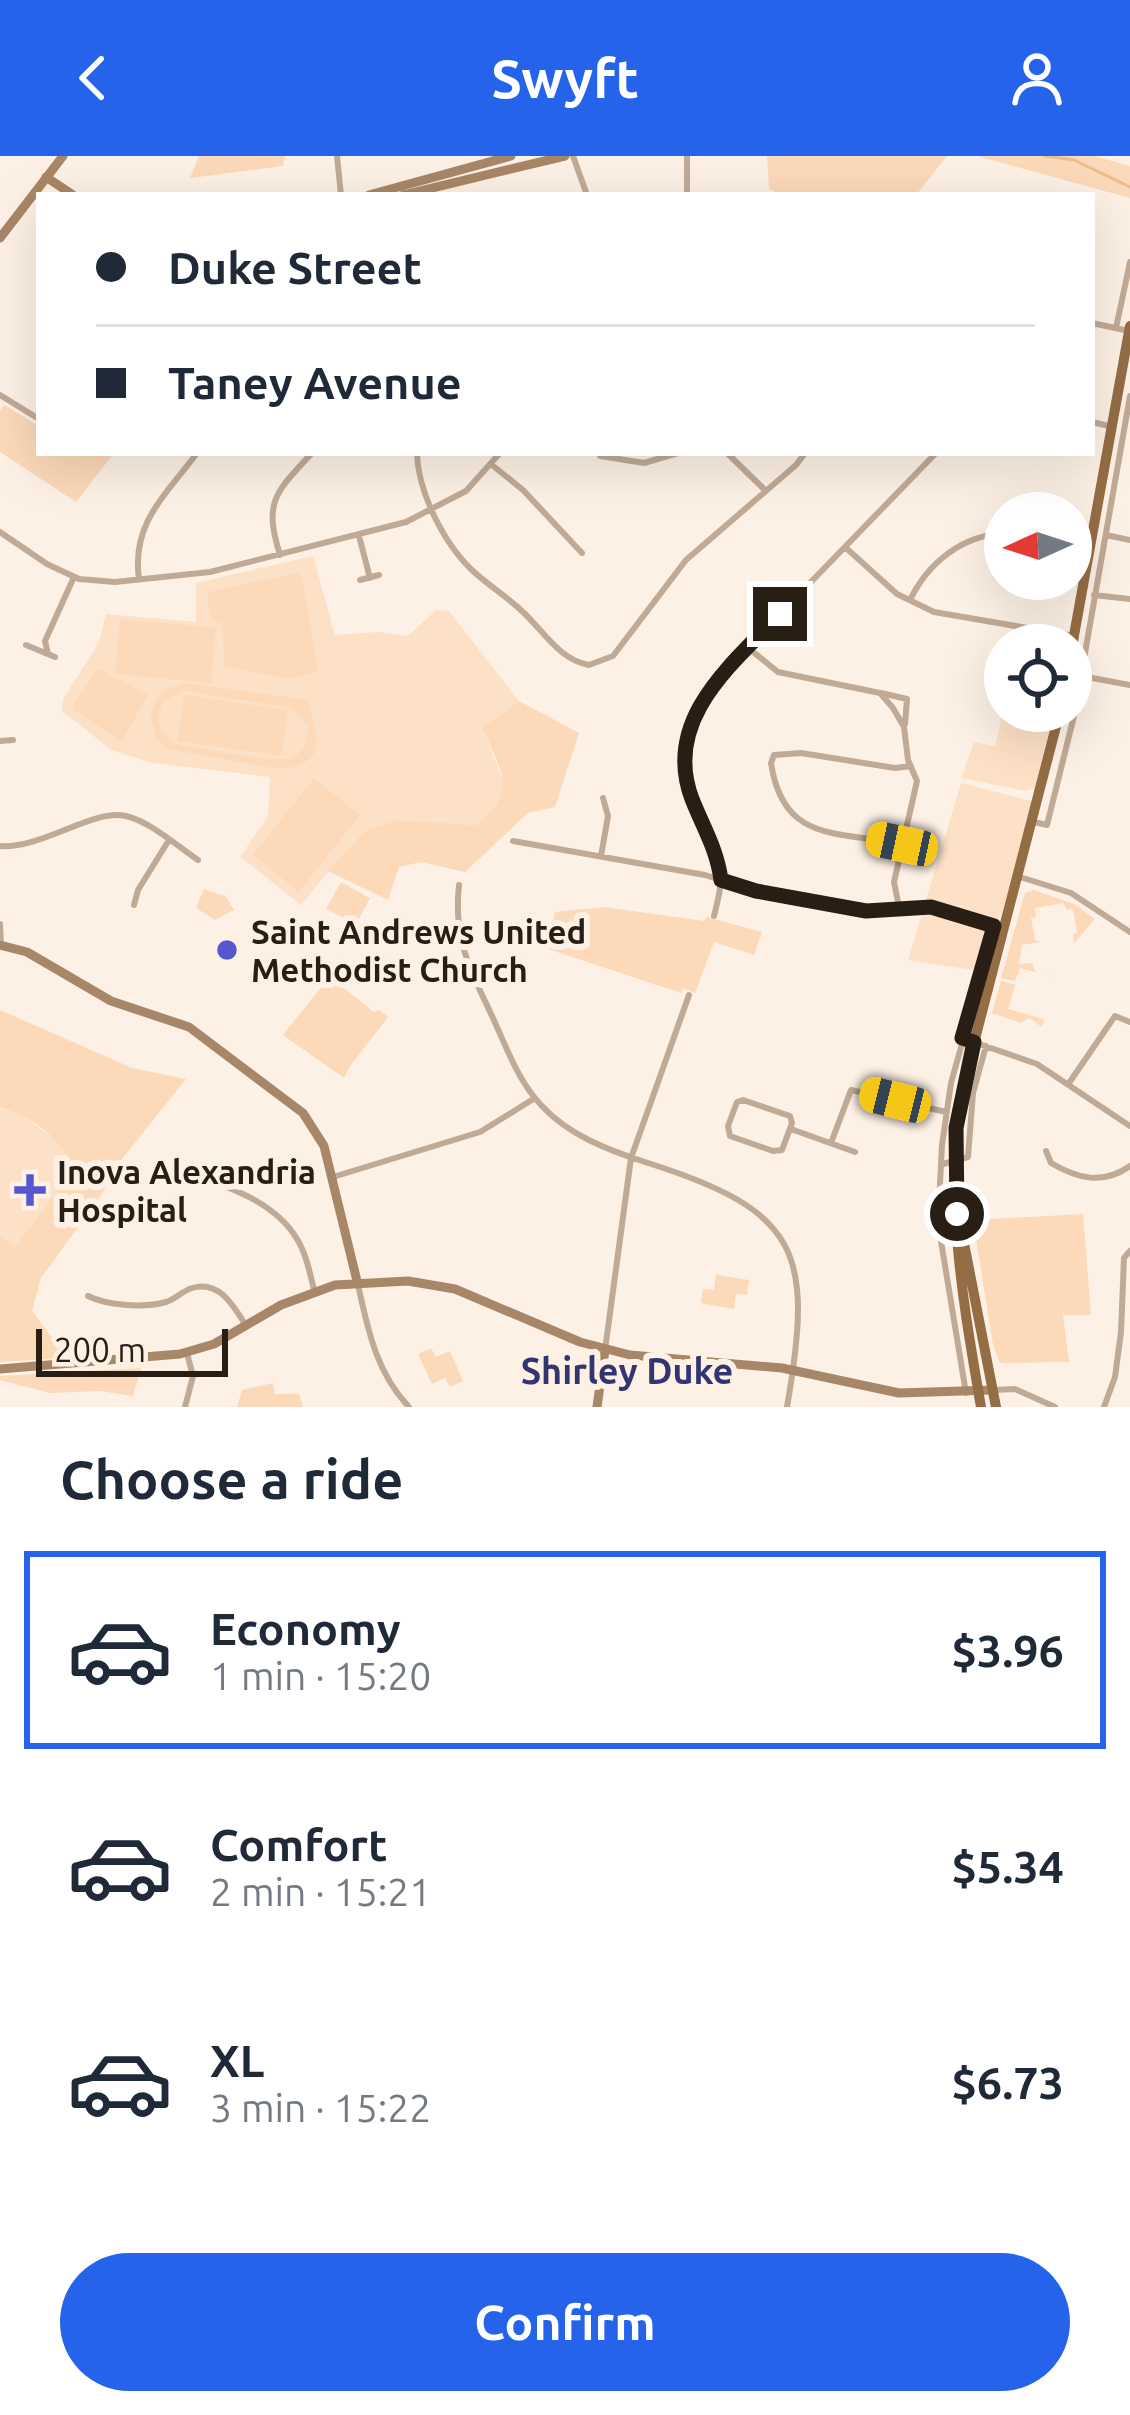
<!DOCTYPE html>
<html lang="en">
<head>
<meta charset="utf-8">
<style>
	:root { --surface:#fff; --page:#f6f6f7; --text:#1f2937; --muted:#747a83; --line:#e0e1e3; --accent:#2563eb }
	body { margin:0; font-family:Ubuntu,sans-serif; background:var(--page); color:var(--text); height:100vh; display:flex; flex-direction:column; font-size:45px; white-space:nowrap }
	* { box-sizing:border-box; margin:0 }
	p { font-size:39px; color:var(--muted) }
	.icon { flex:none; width:66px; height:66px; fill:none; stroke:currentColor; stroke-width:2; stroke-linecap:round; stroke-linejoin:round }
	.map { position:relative; height:1251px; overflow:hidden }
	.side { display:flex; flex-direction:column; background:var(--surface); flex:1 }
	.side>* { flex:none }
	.hud { position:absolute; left:36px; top:36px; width:1059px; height:264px; border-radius:0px; box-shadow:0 12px 48px #0002; display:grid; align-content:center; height:264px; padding:0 60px; background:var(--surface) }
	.needle { width:78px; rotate:267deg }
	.fabs { position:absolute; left:984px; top:336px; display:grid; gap:24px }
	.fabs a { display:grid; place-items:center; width:108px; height:108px; border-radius:50%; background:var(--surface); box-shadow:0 12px 48px #0002; font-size:60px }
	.scale { position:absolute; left:36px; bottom:30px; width:192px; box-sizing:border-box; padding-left:12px; border:6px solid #291e14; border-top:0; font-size:33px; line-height:42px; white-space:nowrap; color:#291e14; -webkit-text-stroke:9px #fdf1e5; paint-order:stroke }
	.end { position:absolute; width:54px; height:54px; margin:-27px; border:15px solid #291e14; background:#fff; box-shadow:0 0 0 6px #fff }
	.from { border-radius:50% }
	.car { position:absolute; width:36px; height:72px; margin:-36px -18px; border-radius:15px; box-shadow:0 0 9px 3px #0007; background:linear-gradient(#f5c518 24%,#345 0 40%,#f5c518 0 76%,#345 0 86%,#f5c518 0) }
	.hud b { display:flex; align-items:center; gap:42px; height:114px; font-size:45px }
	.hud b+b { border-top:3px solid var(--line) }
	.hud i { width:30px; height:30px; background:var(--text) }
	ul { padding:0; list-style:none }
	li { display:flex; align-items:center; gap:36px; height:198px; margin:0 24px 18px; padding:0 36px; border:6px solid transparent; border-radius:0px }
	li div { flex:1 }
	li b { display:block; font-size:45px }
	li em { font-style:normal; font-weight:700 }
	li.on { border-color:var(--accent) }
	li>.icon { width:108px; height:108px; stroke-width:1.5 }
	h2 { padding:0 60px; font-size:54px; line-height:144px }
	.action { display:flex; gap:24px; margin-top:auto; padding:24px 60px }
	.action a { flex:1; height:138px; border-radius:72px; background:var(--accent); color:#fff; font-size:48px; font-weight:700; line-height:138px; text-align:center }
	header { display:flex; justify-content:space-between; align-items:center; height:156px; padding:0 60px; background:var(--accent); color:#fff; font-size:54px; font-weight:700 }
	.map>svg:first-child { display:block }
</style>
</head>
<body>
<header><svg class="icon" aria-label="back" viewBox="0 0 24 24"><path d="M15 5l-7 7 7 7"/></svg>Swyft<svg class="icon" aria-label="person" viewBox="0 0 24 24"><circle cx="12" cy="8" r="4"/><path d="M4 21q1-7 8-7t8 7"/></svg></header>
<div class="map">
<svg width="1130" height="1251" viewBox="0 0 1130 1251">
	<rect width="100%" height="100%" fill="#fdf1e5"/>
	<path fill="#fde1c6" d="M313 400 335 479 378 476 408 480 436 454 449 455 519 545 482 572 505 629 499 651 477 669 397 664 329 715 301 749 240 701 268 660 270 621 152 607 111 594 62 555 63 543 99 486 106 458 196 466V427Z
		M1005 547V555H1054L1035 632 1025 635 961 622 974 586 995 590Z
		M961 627 1032 645 1002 757 988 780 978 815 908 804Z
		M0 952 18 957 60 986 74 1015 15 1091 0 1080Z"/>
	<path fill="#fbd9b9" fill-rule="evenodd" d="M199 0H285L283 10 190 22Z
		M947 0 916 39H783L769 33 767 1 772 0Z
		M977 0H1094L1130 10V42Z
		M4 249 39 270V297H114L76 346 0 296V255Z
		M297 417 302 421 318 514 292 523 225 511 222 468 211 464 207 441 211 435Z
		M120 463 216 472 211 527 115 518Z
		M98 512 148 539 122 585 75 555 73 549Z
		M184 527 308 544C313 574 335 608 279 613L167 593 156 583 150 557 162 535ZM185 535 292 552 308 570C308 584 305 596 291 602 275 608 198 591 177 588 158 579 154 562 164 545Z
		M184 539 288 554 281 600 177 585Z
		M519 545 579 577 555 651 528 657 465 716 421 706 399 711 388 744 328 715 364 676 397 664 477 669C519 635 501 615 482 572Z
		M314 622 360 659 299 736 253 699Z
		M341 726 370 742 356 768 326 753Z
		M204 733 225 740 234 754 215 764 196 752Z
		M1034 734 1074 748 1095 763 1074 787 1073 779 1077 777 1073 753 1067 754 1063 747 1035 752 1036 761 1031 762 1035 784 1040 786 1022 789 1019 808 1032 807 1036 816 1053 821 1020 812 1015 825 1001 822 1025 737Z
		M604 751 705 765 707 761 762 776 754 799 714 786 695 837 683 832 681 837 548 793 555 756Z
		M326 818 374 856 379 854 388 861 350 910 344 922 283 879 322 830 320 825Z
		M1001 825 1015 829 1008 853 1044 863 1042 871 1029 862 1021 867 992 857Z
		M0 854 132 912 186 923 122 1003 98 1044 41 1122 32 1155 67 1202 0 1206V1080L15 1091 73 1015C63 981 32 962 0 951Z
		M1083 1058 1091 1159H1063L1069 1206 1000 1207 993 1189 973 1064Z
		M716 1119 749 1124 747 1139 736 1138 734 1153 701 1147 703 1133 714 1134Z
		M431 1192 436 1201 450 1195 463 1225 450 1231 445 1222 432 1228 418 1198Z
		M141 1212 133 1240 100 1235 50 1237 0 1224V1220Z
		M273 1227 275 1238H299L303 1251H237L242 1234Z"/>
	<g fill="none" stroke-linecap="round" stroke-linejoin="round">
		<path stroke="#f0bd8a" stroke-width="3" d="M1045 0 1074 4 1130 31"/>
		<path stroke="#c1aa95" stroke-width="6" d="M337 0 341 39
			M573 0 587 39
			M687 0V39
			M1092 167 1129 175
			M1116 172 1130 106
			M0 239 39 263
			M1092 266 1109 270
			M417 297C418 336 444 388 473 415 489 430 508 441 524 457 544 476 560 504 589 509L613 500 686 404 796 309 805 297
			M727 297 766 335
			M600 300 644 307 678 297
			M492 309 523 334 582 397
			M0 376 47 408 79 423 115 426 210 416 406 366 466 335 500 297
			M1106 379 1130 384
			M359 380 370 422
			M1071 388 1088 391
			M845 391 897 438 934 456 1074 480
			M280 399C263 345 276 336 312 297
			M139 423C131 367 166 339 197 297
			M360 424 379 419
			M1094 439 1130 443
			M910 444C928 407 963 378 1005 378
			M26 489 55 501
			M747 491 778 516 880 537 893 552 904 571 908 604 917 625 894 726 899 751
			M48 498 45 485 74 421
			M1071 518 1130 529
			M881 537 907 543 905 568
			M0 585 13 584
			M1034 666 1047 669 1074 560 1130 240
			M513 685 705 719 756 735 845 752 872 755 908 749 931 751 1002 771
			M902 688C837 675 783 687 771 607L774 599 801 597 895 612 911 610
			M0 690C42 693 94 652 126 660 151 666 177 690 198 704
			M601 700 608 660 603 642
			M1020 721 1071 737 1130 776
			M459 729C453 783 470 813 492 860 506 890 518 925 541 949 568 979 608 994 645 1006 800 1055 814 1095 787 1251
			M134 749 138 734 169 684
			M714 760C717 748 721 734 721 722 721 696 706 673 696 650 675 606 687 560 716 524L936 297
			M0 768 1 788
			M962 882 1037 908 1130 970
			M1069 927 1115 860 1130 866
			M743 944 790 960 792 967 782 994 773 995 730 980 728 970 737 946Z
			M791 973 855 996
			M831 987 851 934 946 956
			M1046 995 1051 1007C1078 1023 1103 1029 1130 1010
			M943 1008 968 1001 973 937 986 890
			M174 1020a9 9 0 1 1 18 0a9 9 0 1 1-18 0Z
			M333 1021 480 976 535 942
			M191 1022C228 1027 277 1049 297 1083 307 1099 310 1119 315 1137
			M358 1129C368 1174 376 1216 409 1251
			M88 1140C108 1150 145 1152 166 1146 176 1143 182 1135 192 1132 219 1124 233 1149 245 1168
			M605 1194 631 1002 689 839
			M993 1234 1015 1233 1055 1251
			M966 1237 938 1067 942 989 951 927 995 770
			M185 1251 193 1220 187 1197
			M1104 1251 1115 1221 1121 1176 1124 1102 1130 1095"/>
		<path stroke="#a78767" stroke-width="9" d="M46 21 73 39
			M369 39 511 0
			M403 39 565 0
			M0 82 63 0
			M0 789 27 796 111 845 189 871 303 957 324 990 357 1125
			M0 1213 180 1198 214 1188 281 1149 335 1129 408 1125 455 1133 580 1186 630 1199 782 1212 899 1237 993 1234
			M597 1251 605 1194"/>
		<path stroke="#946d45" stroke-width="10" d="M1071 496 1130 170
			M961 1072 996 1251
			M981 1251C962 1140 941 1025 967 914L1060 555"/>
	</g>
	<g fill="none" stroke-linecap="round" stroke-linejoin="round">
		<path stroke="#291e14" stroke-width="15" d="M780 458C731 509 662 564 692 643 703 671 717 693 721 724L756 735 866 755 931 751 994 770 962 882 974 886 956 972 957 1058"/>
	</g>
	<g fill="#5657ce" stroke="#fdf1e5" stroke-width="4.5">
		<circle cx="227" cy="794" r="12"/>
		<path d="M24 1016h12v12h12v12h-12v12h-12v-12h-12v-12h12z"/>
	</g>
	<g text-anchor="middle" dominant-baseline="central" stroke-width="12" stroke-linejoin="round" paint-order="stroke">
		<g font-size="33" font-weight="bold" fill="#291e14" stroke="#fdf1e5" text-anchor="start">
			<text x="251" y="775">Saint Andrews United<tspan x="251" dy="38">Methodist Church</tspan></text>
			<text x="57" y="1015">Inova Alexandria<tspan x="57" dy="38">Hospital</tspan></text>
		</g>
		<g font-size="36" font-weight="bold" fill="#323570" stroke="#fdf1e5">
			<text x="627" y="1214">Shirley Duke</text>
		</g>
	</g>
</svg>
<div class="fabs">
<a><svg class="needle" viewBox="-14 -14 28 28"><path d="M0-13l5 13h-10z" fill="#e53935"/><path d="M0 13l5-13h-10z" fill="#747a83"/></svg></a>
<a><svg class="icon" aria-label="locate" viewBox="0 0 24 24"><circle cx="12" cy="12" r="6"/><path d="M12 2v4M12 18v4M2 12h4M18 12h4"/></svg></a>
</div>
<div class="scale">200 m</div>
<i class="end from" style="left:957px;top:1058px"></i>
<i class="end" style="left:780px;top:458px"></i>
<i class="car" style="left:902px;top:688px;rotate:282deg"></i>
<i class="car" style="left:895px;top:944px;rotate:284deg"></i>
<div class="hud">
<b><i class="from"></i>Duke Street</b>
<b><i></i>Taney Avenue</b>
</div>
</div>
<section class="side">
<h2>Choose a ride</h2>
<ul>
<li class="on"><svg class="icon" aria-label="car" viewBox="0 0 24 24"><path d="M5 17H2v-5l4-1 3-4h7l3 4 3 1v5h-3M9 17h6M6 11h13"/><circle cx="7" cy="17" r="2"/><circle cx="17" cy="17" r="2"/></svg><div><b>Economy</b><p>1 min · 15:20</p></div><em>$3.96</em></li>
<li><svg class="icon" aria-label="car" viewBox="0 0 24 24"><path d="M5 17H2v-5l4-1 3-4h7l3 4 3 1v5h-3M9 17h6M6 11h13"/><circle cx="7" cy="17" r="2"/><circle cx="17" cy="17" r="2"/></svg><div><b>Comfort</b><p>2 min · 15:21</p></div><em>$5.34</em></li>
<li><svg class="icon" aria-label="car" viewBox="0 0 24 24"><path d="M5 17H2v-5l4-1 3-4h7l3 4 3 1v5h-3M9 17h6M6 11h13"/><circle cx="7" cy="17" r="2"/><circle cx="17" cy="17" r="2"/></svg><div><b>XL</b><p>3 min · 15:22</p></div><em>$6.73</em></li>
</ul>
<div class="action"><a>Confirm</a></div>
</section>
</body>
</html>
